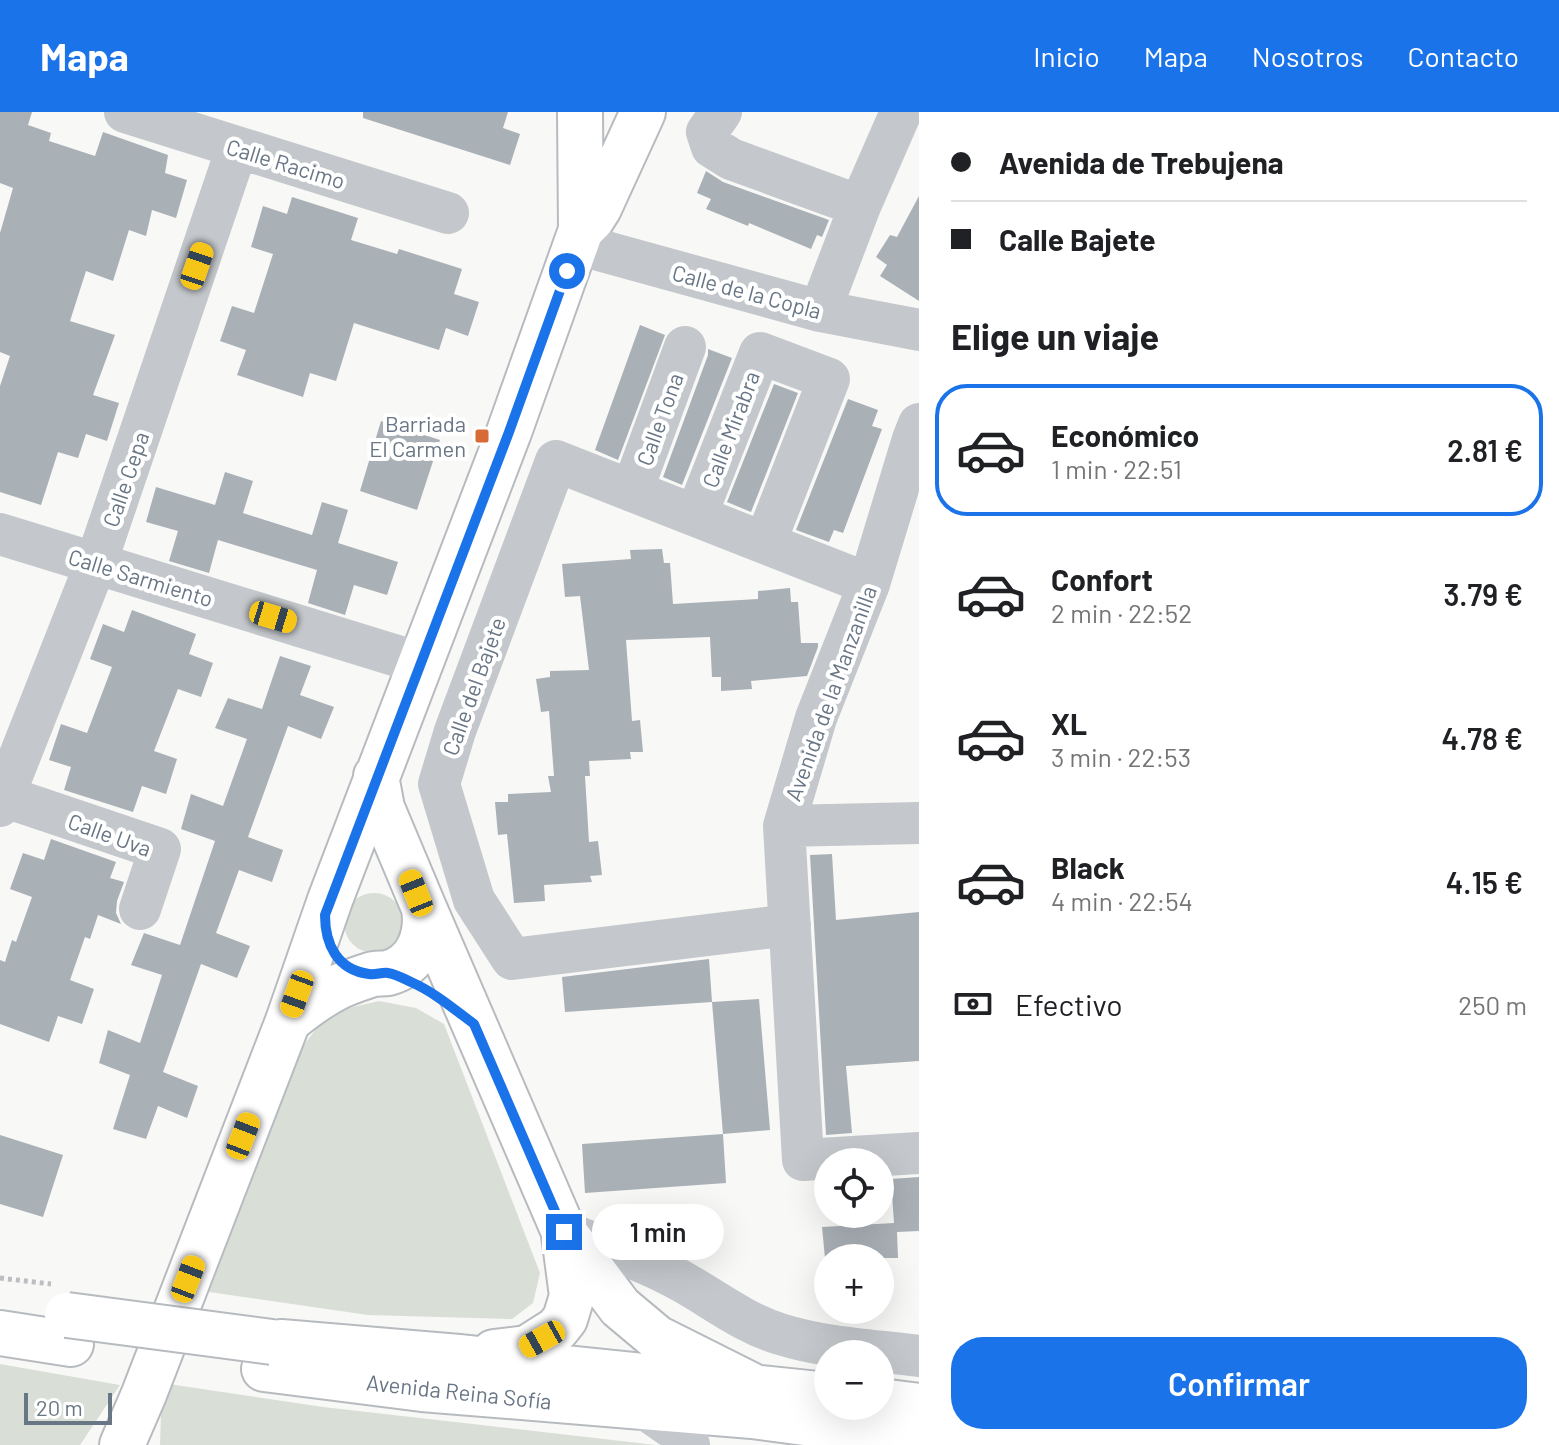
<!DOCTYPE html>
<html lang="es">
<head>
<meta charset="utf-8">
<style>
	:root { --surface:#fff; --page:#f2f2f2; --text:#202124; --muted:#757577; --line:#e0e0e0; --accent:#1a73e8 }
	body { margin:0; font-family:Barlow,sans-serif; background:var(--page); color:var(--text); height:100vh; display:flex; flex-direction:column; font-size:30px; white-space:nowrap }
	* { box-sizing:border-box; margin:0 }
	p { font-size:26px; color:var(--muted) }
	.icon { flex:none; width:44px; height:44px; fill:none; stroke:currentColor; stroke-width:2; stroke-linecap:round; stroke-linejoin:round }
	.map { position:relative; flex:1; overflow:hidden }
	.sheet { display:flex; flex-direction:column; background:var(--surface); width:640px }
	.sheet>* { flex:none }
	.banner { display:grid; align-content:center; height:176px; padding:0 32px; background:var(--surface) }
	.buttons { position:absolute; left:814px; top:1036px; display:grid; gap:16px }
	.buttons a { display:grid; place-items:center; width:80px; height:80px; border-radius:50%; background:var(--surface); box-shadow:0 8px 32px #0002; font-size:40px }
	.scale { position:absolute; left:24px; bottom:20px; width:88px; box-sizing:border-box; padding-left:8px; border:4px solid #697685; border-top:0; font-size:22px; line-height:28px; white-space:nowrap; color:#697685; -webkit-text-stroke:6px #fff; paint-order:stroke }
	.end { position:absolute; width:36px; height:36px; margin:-18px; border:10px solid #1a73e8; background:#fff; box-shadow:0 0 0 4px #fff }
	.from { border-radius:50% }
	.bubble { position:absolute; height:56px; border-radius:28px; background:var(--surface); box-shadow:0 8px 32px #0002; font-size:26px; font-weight:600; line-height:56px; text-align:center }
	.car { position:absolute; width:24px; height:48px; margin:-24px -12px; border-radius:10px; box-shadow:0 0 6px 2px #0007; background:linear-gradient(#f5c518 24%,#345 0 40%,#f5c518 0 76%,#345 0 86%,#f5c518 0) }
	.banner b { display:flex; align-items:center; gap:28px; height:76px; font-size:30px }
	.banner b+b { border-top:2px solid var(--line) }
	.banner i { width:20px; height:20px; background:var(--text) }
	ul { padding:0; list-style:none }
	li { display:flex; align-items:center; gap:24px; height:132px; margin:0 16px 12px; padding:0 16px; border:4px solid transparent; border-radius:32px }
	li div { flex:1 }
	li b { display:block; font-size:30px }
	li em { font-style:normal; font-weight:600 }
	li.selected { border-color:var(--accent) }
	li>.icon { width:72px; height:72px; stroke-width:1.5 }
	h2 { padding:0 32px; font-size:36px; line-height:96px }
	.pay { display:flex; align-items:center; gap:20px; height:88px; padding:0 32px; font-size:30px }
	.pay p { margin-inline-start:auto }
	.action { display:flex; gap:16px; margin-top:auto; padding:16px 32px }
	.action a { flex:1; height:92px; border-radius:32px; background:var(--accent); color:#fff; font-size:32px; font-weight:600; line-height:92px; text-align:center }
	header { display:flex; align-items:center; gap:48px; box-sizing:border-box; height:112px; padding:0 40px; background:var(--accent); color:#fff }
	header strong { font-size:38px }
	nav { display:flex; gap:44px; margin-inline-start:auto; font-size:28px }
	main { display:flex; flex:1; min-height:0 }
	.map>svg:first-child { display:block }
</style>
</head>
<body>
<header>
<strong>Mapa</strong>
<nav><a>Inicio</a><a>Mapa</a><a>Nosotros</a><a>Contacto</a></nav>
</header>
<main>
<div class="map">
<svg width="919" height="1333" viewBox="0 0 919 1333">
	<rect width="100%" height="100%" fill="#f8f8f6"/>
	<path fill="#d9dfd7" d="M344 811a30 30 0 1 1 60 0a30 30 0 1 1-60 0Z
		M379 889 416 896 444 912 540 1161 533 1191 512 1207 368 1203 209 1180 303 934 319 913 340 898Z
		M0 1252 120 1273 80 1333H0Z
		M162 1271 323 1295 656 1333H160Z"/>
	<path fill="#a9b0b6" d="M0 0H32L28 13 51 21 49 29 95 44 103 20 168 43 165 61 187 68 176 106 152 98 146 124 129 118 113 169 86 159 70 209 115 223 93 283 119 291 107 329 86 322 78 346 58 340 41 393 0 380V274L10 244 0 240V121L13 76 0 71Z
		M363 0H508L503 16 520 22 510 53 363 6Z
		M706 59 723 70 829 108 822 125 817 123 811 137 749 111 748 114 706 97 711 87 697 81Z
		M919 84V189L880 164 887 153 876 145 890 123 897 125Z
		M292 85 358 106 351 128 397 142 399 137 462 157 454 182 479 190 468 224 446 216 439 238 354 211 336 269 310 261 303 285 237 263 246 238 220 229 232 194 254 201 273 142 251 135 263 94 287 102Z
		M640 213 665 223 618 348 595 338Z
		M708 237 732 246 682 373 663 365 708 243Z
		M774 272 798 281 751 400 727 390Z
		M848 287 878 298 872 314 882 317 843 421 834 418 829 430 796 418Z
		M381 309 440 328 417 398 360 379Z
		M225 360 253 369 243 401 312 423 322 390 348 398 338 431 398 450 387 483 354 473 345 503 308 491 317 458 218 428 209 461 169 449 178 419 146 410 156 375 215 393Z
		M662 437 664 451H670L673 492 758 487V479L790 476 791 490H798L801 531H818V535L807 564 751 569 752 577 721 579V565H712L710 525 626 528 632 609 640 608 643 640H630L631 647 589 649 590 664H585L589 730 598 729 602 763 590 764 592 770 544 773 545 789 514 791 507 722 498 723 495 690H508V682L551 680 548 664H554L549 599 541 600 536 567 550 565V559L589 558 580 484 565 485 562 452 631 447 630 438Z
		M132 498 196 522 189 542 213 551 201 585 178 577 154 639 177 647 166 682 142 674 133 700 64 678 71 655 49 648 61 612 87 621 112 555 90 547 103 512 124 520Z
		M280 544 311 554 300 583 334 595 321 627 288 614 248 725 283 738 272 770 239 758 216 821 250 834 237 866 201 852 163 960 198 974 187 1006 158 994 146 1027 113 1017 130 963 99 951 108 918 140 931 162 863 131 853 144 821 180 833 215 729 181 717 191 682 223 694 247 627 215 616 228 586 262 597Z
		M51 727 116 750 110 766 124 770 117 789 116 801 121 812 98 803 90 827 85 825 70 868 94 877 82 912 58 904 49 930 0 912V848L5 850 12 828 16 830 32 785 10 777 23 741 44 748Z
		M832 742 836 808 919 800V949L846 954 852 1021 826 1023 810 743Z
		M709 847 712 890 565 900 562 865Z
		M759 887 770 1018 723 1022 712 890Z
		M723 1022 726 1071 585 1081 582 1032Z
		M0 1023 63 1043 43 1105 0 1092Z
		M919 1065V1119L897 1120 898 1146H825L822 1115 894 1111 891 1067Z"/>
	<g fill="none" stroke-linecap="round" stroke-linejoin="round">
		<g stroke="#b7bbbf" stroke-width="48">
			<path id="major" d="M580 0 581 118
				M424 796 564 1120 620 1195 657 1226 755 1275
				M288 909C304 896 321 883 340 874 350 870 360 866 370 863 376 861 382 862 388 861 418 853 428 823 424 796L382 696 376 664
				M0 1221 71 1232
				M281 1230 459 1245 828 1283
				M494 1240 527 1236 557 1217 565 1207 572 1184 564 1123
				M264 1257 422 1277 752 1304 919 1326
				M880 1289 919 1294
				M122 1333 144 1282 288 909 330 788 509 320 581 118 592 107 599 96 643 0"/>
		</g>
		<path stroke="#bcbec1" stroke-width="5" stroke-dasharray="4 4" stroke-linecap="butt" d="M0 1166 51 1172"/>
		<path stroke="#c4c7cb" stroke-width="42" d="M125 0 448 101
			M721 0 707 20 712 35 731 47 860 94
			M577 132 820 199 919 218
			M820 199 860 94 901 0
			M919 312 913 327 869 472 816 606 784 714 803 1048 919 1041
			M632 379 685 235
			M696 404 760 241 829 267 765 431
			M0 422 420 551
			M3 684 160 737 140 797
			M0 694 96 451 237 36
			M784 714 919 711
			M790 813 512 847 474 788 439 672 455 619 556 349 869 472
			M564 1120C604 1135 646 1149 683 1170 715 1188 744 1211 780 1222 824 1236 873 1238 919 1244
			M644 1296 683 1323 689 1333"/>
		<use href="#major" stroke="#fff" stroke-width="44"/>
		<g stroke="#b7bbbf" stroke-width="48" stroke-linecap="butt">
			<path id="major-bridge" d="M67 1203 272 1230"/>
		</g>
		<use href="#major-bridge" stroke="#fff" stroke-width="44"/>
	</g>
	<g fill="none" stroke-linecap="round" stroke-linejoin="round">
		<path stroke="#1a73e8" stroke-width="10" d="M564 1120 474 912C454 897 434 880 411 870 405 867 395 862 388 861 382 860 376 863 369 862 337 858 325 832 325 803L509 320 567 159"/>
	</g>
	<rect fill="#d86a36" stroke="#fff" stroke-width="3" x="474" y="316" width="16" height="16" rx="4"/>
	<g text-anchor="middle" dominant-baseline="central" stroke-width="8" stroke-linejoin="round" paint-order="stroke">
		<g font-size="22" fill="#697685" stroke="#fff">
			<text transform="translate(286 51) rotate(17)">Calle Racimo</text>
			<text transform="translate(747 179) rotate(15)">Calle de la Copla</text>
			<text transform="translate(659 307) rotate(-70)">Calle Tona</text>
			<text transform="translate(730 317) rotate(-69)">Calle Mirabra</text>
			<text transform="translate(125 367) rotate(-71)">Calle Cepa</text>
			<text transform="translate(141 465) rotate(17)">Calle Sarmiento</text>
			<text transform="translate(473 574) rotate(-70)">Calle del Bajete</text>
			<text transform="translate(830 581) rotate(-70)">Avenida de la Manzanilla</text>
			<text transform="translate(110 722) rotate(20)">Calle Uva</text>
			<text transform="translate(459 1279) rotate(6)">Avenida Reina Sofía</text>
		</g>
		<g font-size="22" fill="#697685" stroke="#fff" text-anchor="end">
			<text x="466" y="311">Barriada<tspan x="466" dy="25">El Carmen</tspan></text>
		</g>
	</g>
</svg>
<div class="buttons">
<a><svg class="icon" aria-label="locate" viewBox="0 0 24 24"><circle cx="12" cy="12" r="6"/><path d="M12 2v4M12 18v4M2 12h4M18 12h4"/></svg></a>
<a>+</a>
<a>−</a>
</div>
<div class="scale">20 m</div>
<i class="end from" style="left:567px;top:159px"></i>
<i class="end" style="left:564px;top:1120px"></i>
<div class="bubble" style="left:592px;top:1092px;width:132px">1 min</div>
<i class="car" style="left:197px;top:154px;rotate:19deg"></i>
<i class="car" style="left:273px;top:505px;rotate:107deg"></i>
<i class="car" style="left:416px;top:781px;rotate:338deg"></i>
<i class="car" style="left:297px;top:882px;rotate:200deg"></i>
<i class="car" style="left:243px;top:1024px;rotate:21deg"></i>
<i class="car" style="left:188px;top:1167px;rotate:21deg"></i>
<i class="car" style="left:542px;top:1227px;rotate:241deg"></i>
</div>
<section class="sheet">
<div class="banner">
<b><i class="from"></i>Avenida de Trebujena</b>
<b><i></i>Calle Bajete</b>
</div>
<h2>Elige un viaje</h2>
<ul>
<li class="selected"><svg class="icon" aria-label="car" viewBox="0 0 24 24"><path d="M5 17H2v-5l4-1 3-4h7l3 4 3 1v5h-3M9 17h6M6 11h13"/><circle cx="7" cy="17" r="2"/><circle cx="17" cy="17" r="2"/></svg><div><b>Económico</b><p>1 min · 22:51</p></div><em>2.81 €</em></li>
<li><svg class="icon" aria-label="car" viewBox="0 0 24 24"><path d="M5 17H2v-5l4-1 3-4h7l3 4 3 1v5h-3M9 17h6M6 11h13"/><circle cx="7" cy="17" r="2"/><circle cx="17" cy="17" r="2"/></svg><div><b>Confort</b><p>2 min · 22:52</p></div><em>3.79 €</em></li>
<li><svg class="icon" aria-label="car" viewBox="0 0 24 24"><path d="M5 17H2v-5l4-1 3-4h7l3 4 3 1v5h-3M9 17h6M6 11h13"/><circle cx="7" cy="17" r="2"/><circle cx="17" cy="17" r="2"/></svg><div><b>XL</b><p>3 min · 22:53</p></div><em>4.78 €</em></li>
<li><svg class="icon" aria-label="car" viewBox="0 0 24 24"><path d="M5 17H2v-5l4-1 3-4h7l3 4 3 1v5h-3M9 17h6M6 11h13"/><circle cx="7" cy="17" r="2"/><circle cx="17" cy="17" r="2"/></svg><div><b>Black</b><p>4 min · 22:54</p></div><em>4.15 €</em></li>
</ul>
<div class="pay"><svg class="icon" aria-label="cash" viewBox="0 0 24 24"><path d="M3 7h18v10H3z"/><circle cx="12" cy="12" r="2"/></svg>Efectivo<p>250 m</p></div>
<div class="action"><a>Confirmar</a></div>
</section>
</main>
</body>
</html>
